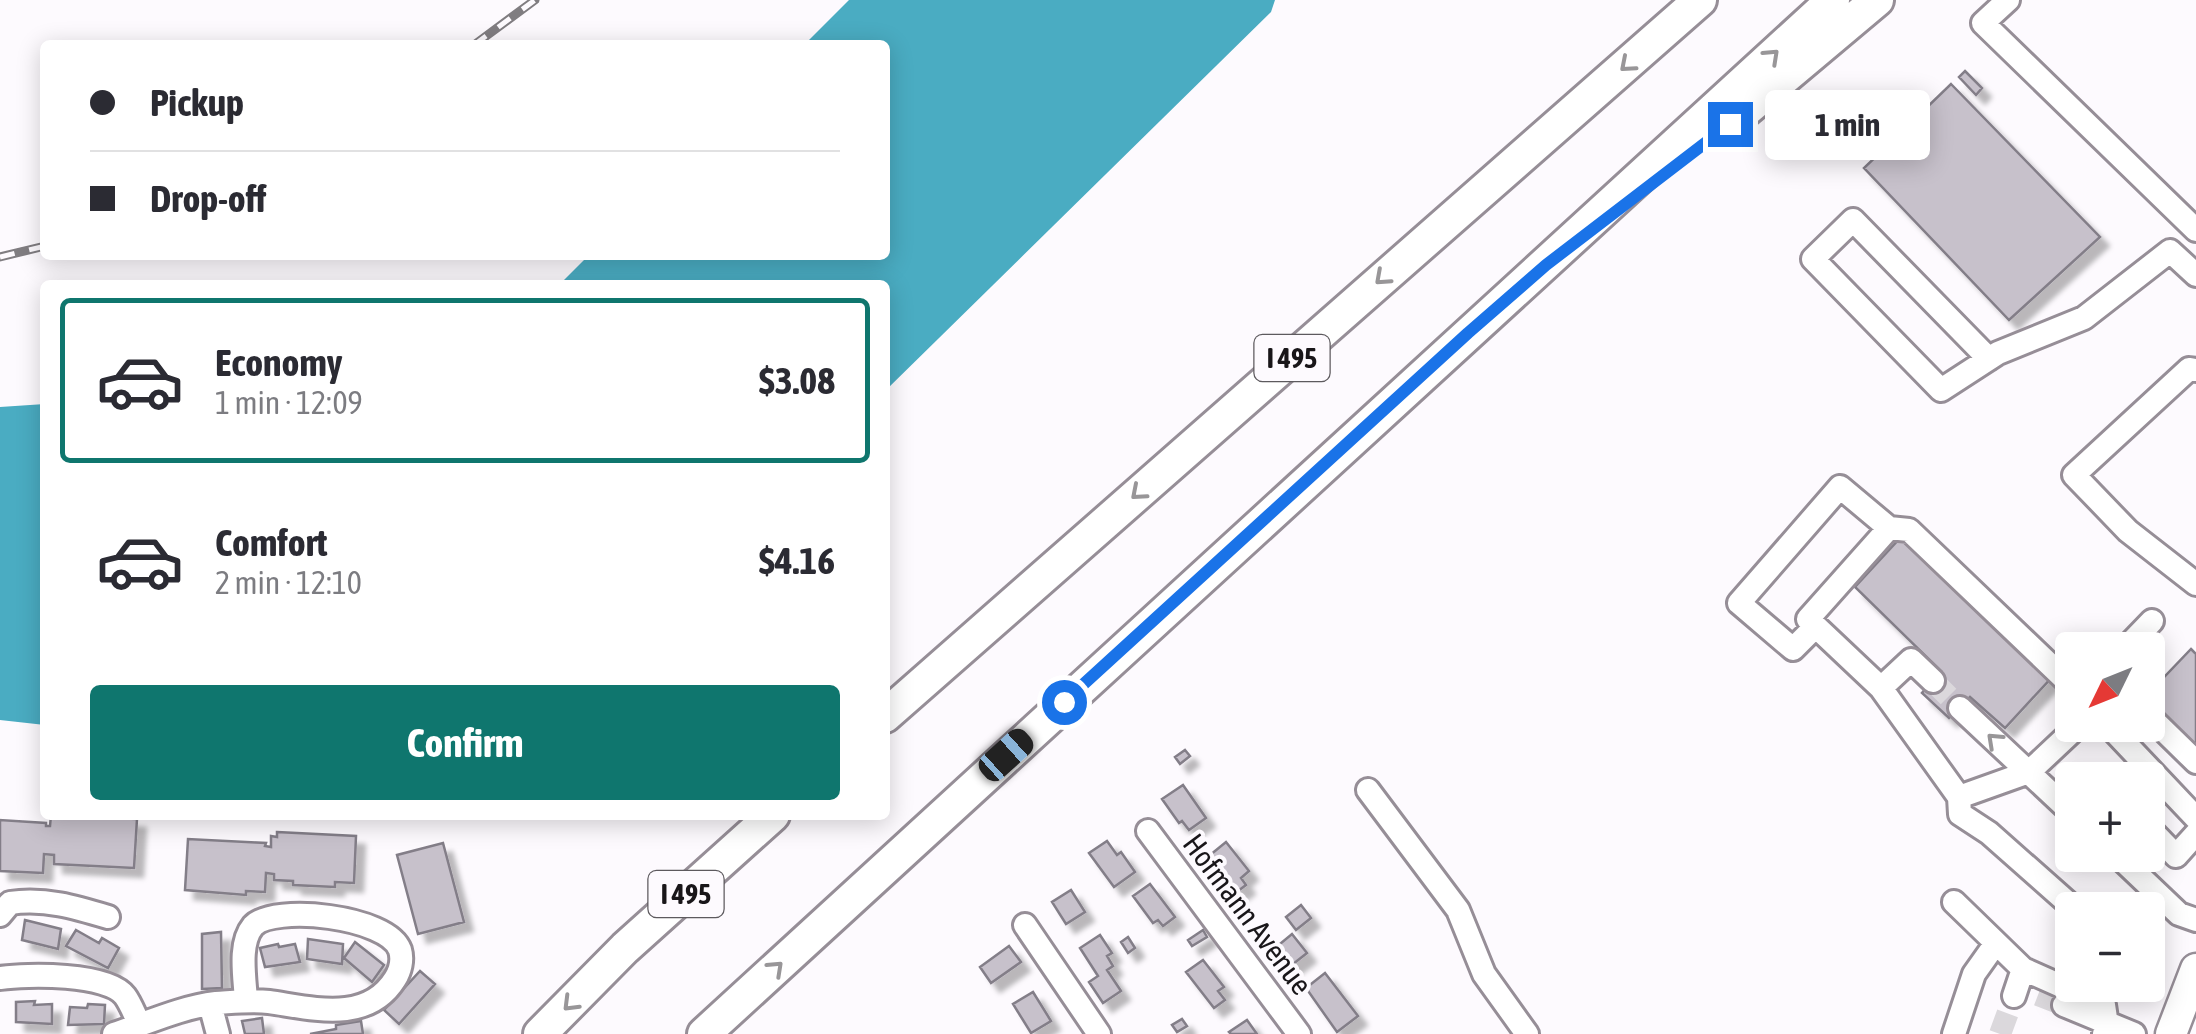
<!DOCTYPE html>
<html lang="en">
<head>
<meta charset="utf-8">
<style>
	:root { --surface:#fff; --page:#f7f7f7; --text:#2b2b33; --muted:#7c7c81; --line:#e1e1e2; --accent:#0f766e }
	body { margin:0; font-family:"Asap Condensed",sans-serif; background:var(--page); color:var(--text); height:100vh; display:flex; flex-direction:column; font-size:38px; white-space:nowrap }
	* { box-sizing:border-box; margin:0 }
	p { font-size:32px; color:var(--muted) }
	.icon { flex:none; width:55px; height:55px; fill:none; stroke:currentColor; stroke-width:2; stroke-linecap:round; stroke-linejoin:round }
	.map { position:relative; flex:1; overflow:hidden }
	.drawer { position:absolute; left:40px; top:280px; width:850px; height:540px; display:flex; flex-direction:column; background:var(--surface); border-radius:10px; box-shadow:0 5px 25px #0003 }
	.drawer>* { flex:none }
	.hud { position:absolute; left:40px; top:40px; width:850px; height:220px; border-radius:10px; box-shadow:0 5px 25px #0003; display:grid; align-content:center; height:220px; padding:0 50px; background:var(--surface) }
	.needle { width:65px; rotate:227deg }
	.controls { position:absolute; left:2055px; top:632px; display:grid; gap:20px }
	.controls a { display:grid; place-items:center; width:110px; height:110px; border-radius:10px; background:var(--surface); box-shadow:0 5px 25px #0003; font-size:50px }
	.end { position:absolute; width:45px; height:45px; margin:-22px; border:12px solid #1a73e8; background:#fff; box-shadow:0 0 0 5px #fff }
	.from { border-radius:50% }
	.bubble { position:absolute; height:70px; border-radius:10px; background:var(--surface); box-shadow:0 5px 25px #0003; font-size:32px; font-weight:700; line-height:70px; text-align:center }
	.car { position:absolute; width:30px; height:60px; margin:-30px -15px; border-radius:12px; box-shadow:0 0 8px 2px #0007; background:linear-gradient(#222 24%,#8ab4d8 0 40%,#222 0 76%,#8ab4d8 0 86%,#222 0) }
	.hud b { display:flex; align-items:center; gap:35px; height:95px; font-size:38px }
	.hud b+b { border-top:2px solid var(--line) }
	.hud i { width:25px; height:25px; background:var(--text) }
	ul { padding:18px 0 0; list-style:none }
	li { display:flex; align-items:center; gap:30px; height:165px; margin:0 20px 15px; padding:0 30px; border:5px solid transparent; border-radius:10px }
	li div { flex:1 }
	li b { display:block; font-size:38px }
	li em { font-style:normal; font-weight:700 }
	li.current { border-color:var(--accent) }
	li>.icon { width:90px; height:90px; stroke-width:1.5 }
	.cta { display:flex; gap:20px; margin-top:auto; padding:20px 50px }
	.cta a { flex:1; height:115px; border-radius:10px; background:var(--accent); color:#fff; font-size:40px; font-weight:700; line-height:115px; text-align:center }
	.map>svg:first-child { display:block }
</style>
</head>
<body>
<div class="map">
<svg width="2196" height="1034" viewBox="0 0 2196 1034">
	<defs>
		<filter id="shadow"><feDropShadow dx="9" dy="9" stdDeviation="2.5" flood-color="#0004"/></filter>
	</defs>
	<rect width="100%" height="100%" fill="#fdfafe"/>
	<path fill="#4aacc2" d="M849 0H1275L1271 12 885 391V285H559L589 255H885V45H804Z
		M45 404V725L0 720V407Z"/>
	<path fill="#c7c1cb" stroke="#837e88" stroke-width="2.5" filter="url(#shadow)" d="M1965 71 1982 88 1976 95 1959 77Z
		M1951 84 2100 237 2009 320 1864 168Z
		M1902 536 2054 675 2005 728 1970 697 1949 718 1922 693 1941 671 1855 587Z
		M2191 649 2196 654V746L2148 699V694Z
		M1185 750 1190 756 1180 764 1175 757Z
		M1183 785 1206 818 1189 830 1182 821 1179 823 1162 799Z
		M51 815 137 819 134 868 54 864V855L44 854 43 873 0 871V820L46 823V826H50Z
		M277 832 356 836 354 883 335 882V887L293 885V881L274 880V874L266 873 265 892 246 891V895L185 890 188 839 266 843 265 846 271 847V836L277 837Z
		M1107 841 1117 855 1121 852 1135 872 1114 887 1089 853Z
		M1226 842 1249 871 1241 878 1246 885 1238 891 1232 884 1227 888 1204 860Z
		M443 843 464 922 418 934 397 855Z
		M1150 884 1175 917 1163 926 1158 920 1153 923 1133 896Z
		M1071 890 1085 912 1066 924 1052 902Z
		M1301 905 1311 918 1296 930 1286 917Z
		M25 920 61 929 58 949 22 940Z
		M76 930 99 943 102 938 119 948 108 968 66 946Z
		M1203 930 1207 937 1192 946 1188 940Z
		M221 932 222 988 202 989V934Z
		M1292 934 1307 953 1283 972 1279 967 1276 970 1268 960 1272 958 1269 953Z
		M1100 935 1112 953 1107 956 1113 966 1107 970 1121 991 1103 1003 1089 982 1098 976 1080 948Z
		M1128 937 1135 948 1128 953 1121 942Z
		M308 939 343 944 342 964 307 959Z
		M355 942 384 965 372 982 344 958Z
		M278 944 279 947 295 944 300 962 265 967 260 948Z
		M1009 946 1021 962 991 983 980 967Z
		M1203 960 1224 987 1218 991 1225 1000 1214 1008 1186 972Z
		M420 971 435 984 399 1024 384 1010Z
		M1325 973 1358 1016 1337 1032 1306 988Z
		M1033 992 1051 1021 1031 1033 1013 1004Z
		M35 1001 34 1005 52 1004V1024L16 1022V1002Z
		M88 1004 105 1005 104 1024 68 1025 70 1007 87 1008Z
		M262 1018 264 1034H245L242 1021Z
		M1182 1019 1187 1026 1177 1032 1172 1025Z
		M1247 1020 1257 1034H1231L1229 1032Z
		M361 1021 363 1034H310L336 1029V1025Z"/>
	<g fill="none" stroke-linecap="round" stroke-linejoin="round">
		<path stroke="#dbd8dc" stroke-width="22" stroke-dasharray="22 11" stroke-linecap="butt" d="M1933 681 1960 708
			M2038 995 2064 1005
			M2000 1034 2014 996"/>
		<g stroke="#968e97" stroke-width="28">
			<path id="minor" d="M2008 0 1983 23 2196 230
				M1989 359 1853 220 1813 259 1941 390 1998 353 2084 318 2170 251 2196 275
				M2196 370 2189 369 2074 475 2128 531 2196 584
				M1815 627 1793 649 1739 603 1840 487 1889 528
				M2124 650 2152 621
				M1881 688 1911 660 1933 681
				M1960 708 2072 813
				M2148 715 2196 762
				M2108 725 2196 818
				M1368 790 1458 910 1484 974 1527 1034
				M1959 797 1881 688 1808 619 1889 528 1909 530 2072 686
				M2148 827 2176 856 2196 834
				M1148 831 1299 1034
				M2117 855 2179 914 2196 920
				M1954 902 2023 969 2104 1005 2107 1025 2104 1034
				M2076 910 1989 833 1960 814 1959 797 2029 772 2079 725
				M0 915 10 903C45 898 75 907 108 917
				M1025 925 1099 1034
				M0 978C27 974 108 973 125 996 131 1004 135 1016 140 1025
				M2014 996 2023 969
				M210 1004 218 1034
				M2064 1005 2134 1034
				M114 1034C147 1023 182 1007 216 1003 234 1002 252 1000 269 1002 312 1008 367 1024 395 979 400 971 403 960 400 950 388 916 273 904 253 926 238 944 245 979 246 1001
				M1954 1034 1974 974 1996 943"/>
		</g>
		<g stroke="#968e97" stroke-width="35">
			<path id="major" d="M2171 1034 2196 969"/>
		</g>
		<g stroke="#968e97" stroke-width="38">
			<path id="highway" d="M1721 131 1877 0
				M885 716 1700 0
				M540 1034 625 948 773 815
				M704 1034 1833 0"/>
		</g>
		<use href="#minor" stroke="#fff" stroke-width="22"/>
		<use href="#major" stroke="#fff" stroke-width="30"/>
		<use href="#highway" stroke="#fff" stroke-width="32"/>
		<g stroke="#807d81" stroke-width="9">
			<path id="rail" d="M474 45 535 0
				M0 257 45 246"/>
		</g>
		<use href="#rail" stroke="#fdfafe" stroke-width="5" stroke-dasharray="15" stroke-linecap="butt"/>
	</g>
	<defs><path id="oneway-chevron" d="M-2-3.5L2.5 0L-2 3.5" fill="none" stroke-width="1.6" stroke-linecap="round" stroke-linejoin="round" transform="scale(2.5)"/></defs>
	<g stroke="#989698">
		<use href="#oneway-chevron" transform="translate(1772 56) rotate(-43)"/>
		<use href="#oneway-chevron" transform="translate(1627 65) rotate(139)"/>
		<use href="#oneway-chevron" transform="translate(1382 278) rotate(138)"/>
		<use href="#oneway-chevron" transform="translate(1138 493) rotate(139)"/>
		<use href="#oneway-chevron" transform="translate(1994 740) rotate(-137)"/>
		<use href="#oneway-chevron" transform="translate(776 968) rotate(-43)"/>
		<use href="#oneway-chevron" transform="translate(570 1004) rotate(135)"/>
	</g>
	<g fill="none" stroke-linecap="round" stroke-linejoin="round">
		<path stroke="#1a73e8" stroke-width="12" d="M1064 702 1468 333 1546 265 1730 124"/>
	</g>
	<g text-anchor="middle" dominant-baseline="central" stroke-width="8" stroke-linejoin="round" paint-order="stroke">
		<g fill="#fdfafe" stroke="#5d5a5e" stroke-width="2.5">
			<rect x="1254.5" y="335" width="75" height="46" rx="8"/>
			<rect x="648.5" y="871" width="75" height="46" rx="8"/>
		</g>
		<g font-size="28" font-weight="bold" fill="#191619">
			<text x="1292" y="358">I 495</text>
			<text x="686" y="894">I 495</text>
		</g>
		<g font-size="30" fill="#191619" stroke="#fdfafe">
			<text transform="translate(1248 914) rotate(53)">Hofmann Avenue</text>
		</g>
	</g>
</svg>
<div class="controls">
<a><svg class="needle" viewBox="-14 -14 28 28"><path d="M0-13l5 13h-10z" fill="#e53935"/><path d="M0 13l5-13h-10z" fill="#7c7c81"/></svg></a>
<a>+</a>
<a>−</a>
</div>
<i class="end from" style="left:1064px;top:702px"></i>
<i class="end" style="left:1730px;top:124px"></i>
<div class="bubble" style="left:1765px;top:90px;width:165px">1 min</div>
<i class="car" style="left:1006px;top:755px;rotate:48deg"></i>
<div class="hud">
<b><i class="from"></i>Pickup</b>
<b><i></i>Drop-off</b>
</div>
<section class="drawer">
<ul>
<li class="current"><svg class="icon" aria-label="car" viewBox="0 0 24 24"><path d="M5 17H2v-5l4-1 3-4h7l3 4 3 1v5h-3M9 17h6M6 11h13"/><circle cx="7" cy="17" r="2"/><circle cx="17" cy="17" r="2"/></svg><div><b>Economy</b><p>1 min · 12:09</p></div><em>$3.08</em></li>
<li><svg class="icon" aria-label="car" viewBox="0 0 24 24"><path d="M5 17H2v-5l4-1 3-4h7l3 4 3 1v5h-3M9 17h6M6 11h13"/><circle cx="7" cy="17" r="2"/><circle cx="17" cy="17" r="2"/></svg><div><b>Comfort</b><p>2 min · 12:10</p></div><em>$4.16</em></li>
</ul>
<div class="cta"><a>Confirm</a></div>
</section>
</div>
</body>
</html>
